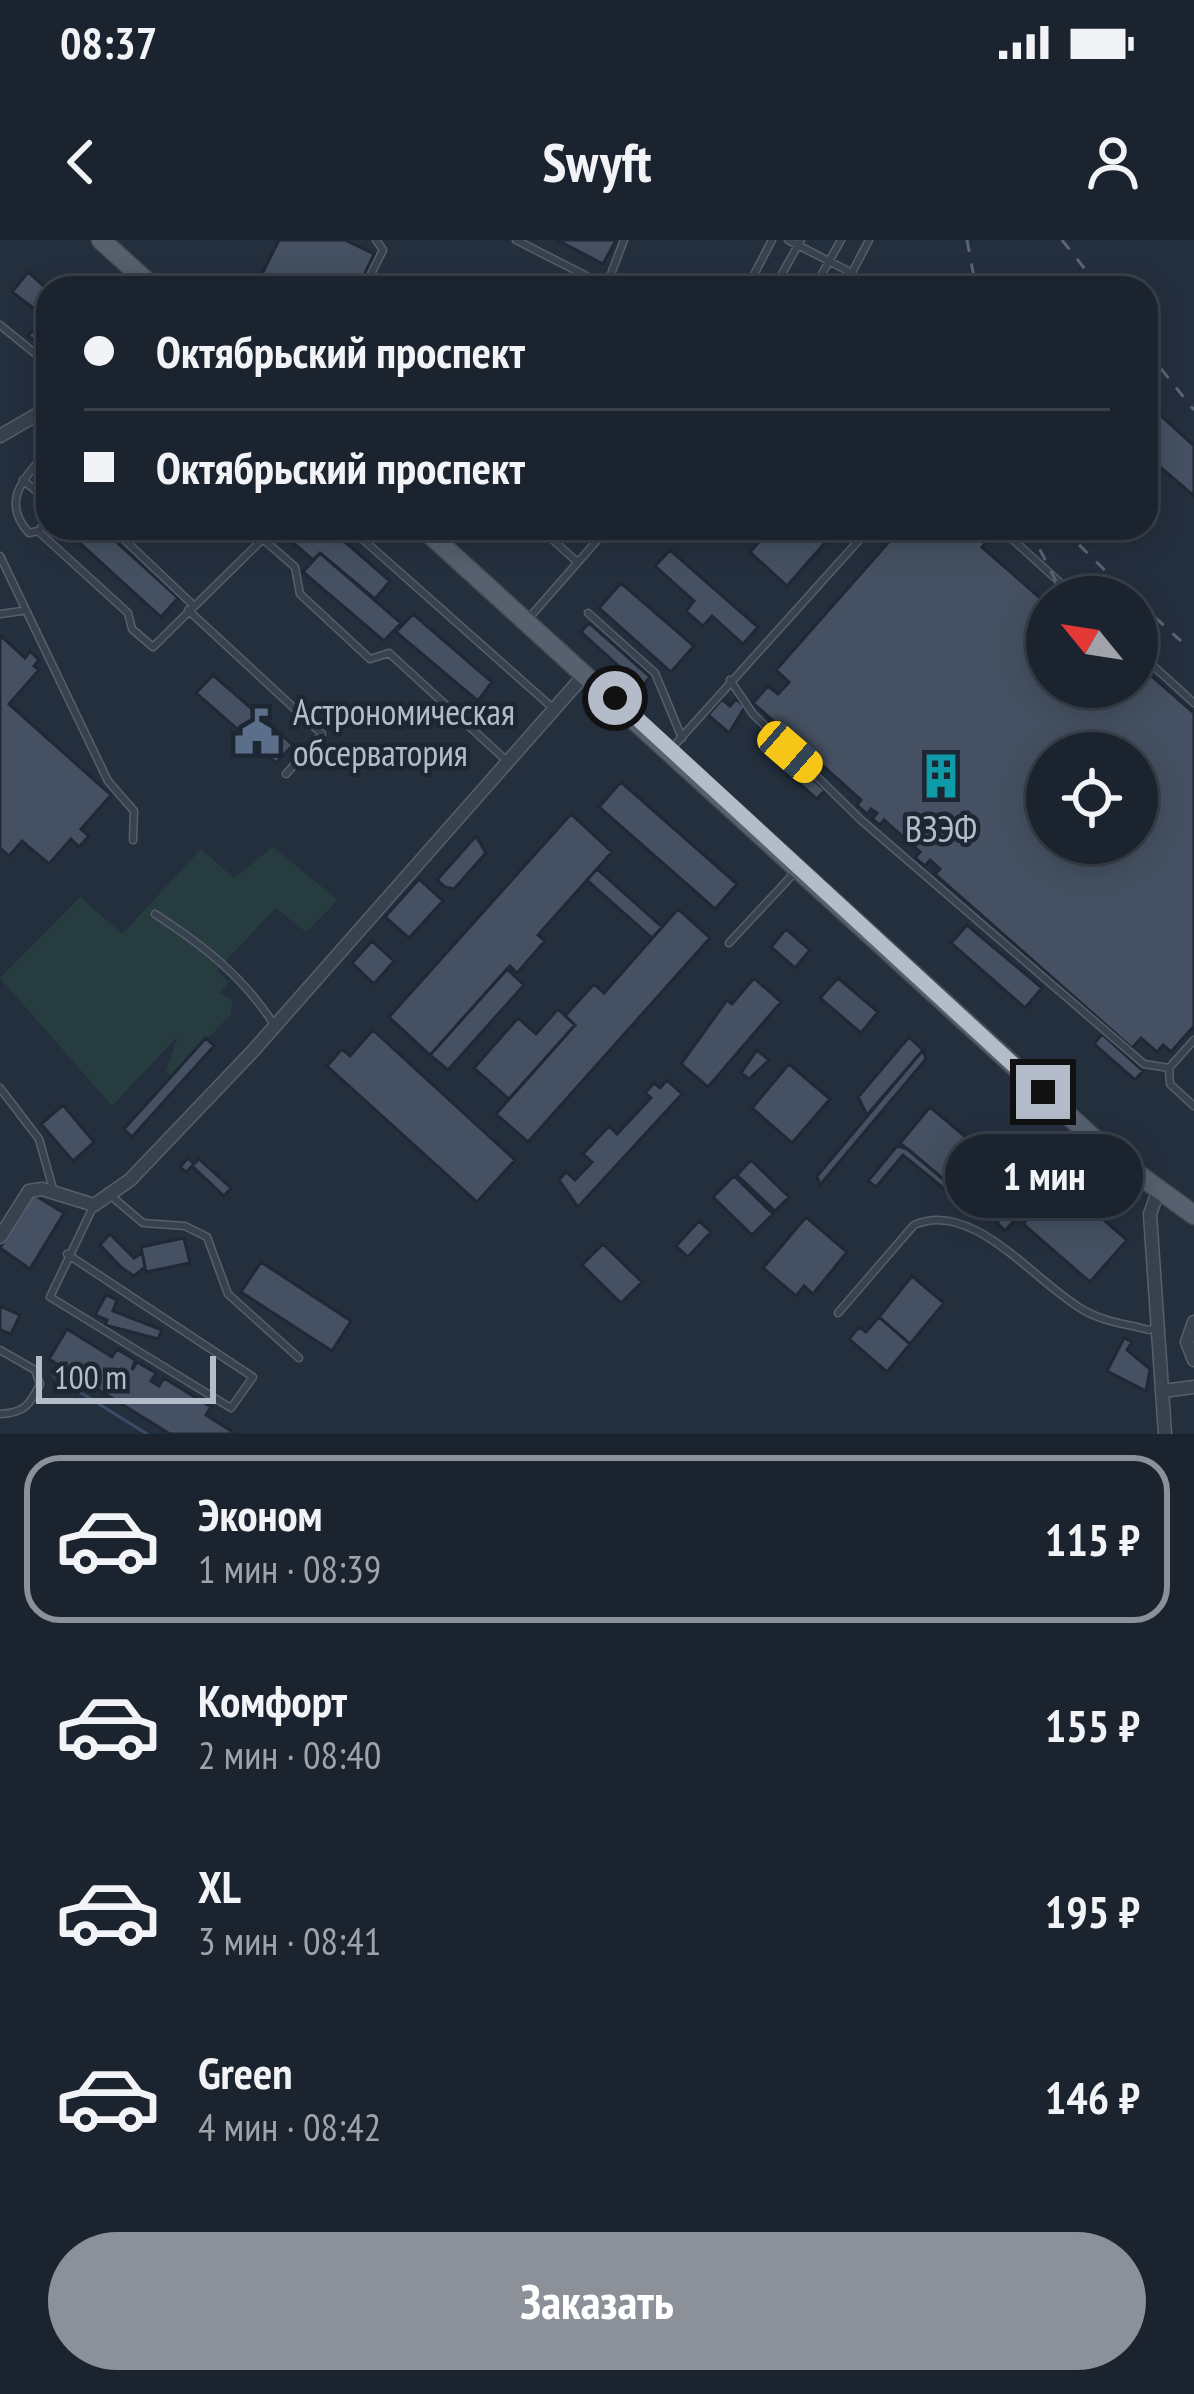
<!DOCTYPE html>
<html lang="ru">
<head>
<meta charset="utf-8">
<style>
	:root { --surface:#1b232e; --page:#242b36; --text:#f1f3f6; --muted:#a0a4aa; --line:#39404a; --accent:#8c9099 }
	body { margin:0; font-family:"PT Sans Narrow",sans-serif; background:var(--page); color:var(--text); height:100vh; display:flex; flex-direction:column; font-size:45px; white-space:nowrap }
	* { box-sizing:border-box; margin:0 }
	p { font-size:39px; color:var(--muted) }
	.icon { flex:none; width:66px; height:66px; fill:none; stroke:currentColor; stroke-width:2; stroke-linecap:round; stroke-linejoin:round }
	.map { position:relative; height:1194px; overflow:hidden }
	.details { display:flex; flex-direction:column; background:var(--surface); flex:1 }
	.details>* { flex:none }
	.guide { position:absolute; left:36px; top:36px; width:1122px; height:264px; border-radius:36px; box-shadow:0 6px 30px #0003,0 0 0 3px var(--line); display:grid; align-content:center; height:264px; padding:0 48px; background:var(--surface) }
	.needle { width:78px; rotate:300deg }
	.tools { position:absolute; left:1026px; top:336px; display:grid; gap:24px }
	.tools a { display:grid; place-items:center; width:132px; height:132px; border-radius:50%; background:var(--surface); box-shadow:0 6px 30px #0003,0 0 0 3px var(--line); font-size:60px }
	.scale { position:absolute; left:36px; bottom:30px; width:180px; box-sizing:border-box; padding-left:12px; border:6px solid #b4bcc9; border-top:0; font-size:33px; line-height:42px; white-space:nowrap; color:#b4bcc9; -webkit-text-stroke:9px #1d2633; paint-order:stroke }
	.end { position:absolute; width:54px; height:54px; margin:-27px; border:15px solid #b4bcc9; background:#111; box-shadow:0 0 0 6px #111 }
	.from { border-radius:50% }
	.bubble { position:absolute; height:84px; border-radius:42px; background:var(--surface); box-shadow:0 6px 30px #0003,0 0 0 3px var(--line); font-size:39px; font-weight:600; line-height:84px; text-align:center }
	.car { position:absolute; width:36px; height:72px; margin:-36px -18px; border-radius:15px; box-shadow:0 0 9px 3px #0007; background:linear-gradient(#f5c518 24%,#345 0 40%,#f5c518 0 76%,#345 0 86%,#f5c518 0) }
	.guide b { display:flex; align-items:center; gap:42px; height:114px; font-size:45px }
	.guide b+b { border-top:3px solid var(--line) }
	.guide i { width:30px; height:30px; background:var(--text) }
	ul { padding:21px 0 0; list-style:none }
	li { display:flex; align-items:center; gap:36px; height:168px; margin:0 24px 18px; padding:0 24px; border:6px solid transparent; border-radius:36px }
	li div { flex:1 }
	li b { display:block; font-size:45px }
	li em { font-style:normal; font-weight:600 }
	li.selected { border-color:var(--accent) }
	li>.icon { width:108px; height:108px; stroke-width:1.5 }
	.cta { display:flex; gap:24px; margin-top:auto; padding:24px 48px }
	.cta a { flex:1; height:138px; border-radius:72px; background:var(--accent); color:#fff; font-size:48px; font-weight:600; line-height:138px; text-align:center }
	.status { display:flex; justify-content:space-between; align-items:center; height:84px; padding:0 60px; background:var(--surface); direction:ltr }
	.status svg { height:33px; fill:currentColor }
	header { display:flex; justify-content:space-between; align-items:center; height:156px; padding:0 48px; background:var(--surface); font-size:54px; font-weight:600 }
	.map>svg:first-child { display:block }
</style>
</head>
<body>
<div class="status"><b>08:37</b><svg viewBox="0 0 49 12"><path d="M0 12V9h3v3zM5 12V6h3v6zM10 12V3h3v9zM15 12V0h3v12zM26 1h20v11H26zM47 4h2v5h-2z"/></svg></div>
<header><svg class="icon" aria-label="back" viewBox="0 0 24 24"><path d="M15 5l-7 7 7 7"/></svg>Swyft<svg class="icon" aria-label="person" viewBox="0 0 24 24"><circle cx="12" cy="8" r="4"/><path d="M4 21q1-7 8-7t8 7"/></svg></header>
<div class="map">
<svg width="1194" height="1194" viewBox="0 0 1194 1194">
	<rect width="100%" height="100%" fill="#242f3e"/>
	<path fill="#263c3f" d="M273 607 338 660 306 692 276 668 216 731 229 742 219 753 232 760 231 774 172 836 166 831 178 796 112 866 0 738 80 657 122 694 201 609 234 638Z"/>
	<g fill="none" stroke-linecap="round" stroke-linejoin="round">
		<path stroke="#394c67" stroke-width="3" d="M54 1136 147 1194"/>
	</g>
	<path fill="#455162" stroke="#1f2835" stroke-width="3" fill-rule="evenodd" d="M279 0H345L374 14 358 48H255Z
		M557 0H616L603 24Z
		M28 32 48 50V109L28 96 45 77 12 52Z
		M1146 162 1194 206V256L1146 215V203L1154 195 1146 187Z
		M77 288H101L178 358 161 377 71 295Z
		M290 288H329L390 341 375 359 320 313 313 320 284 295Z
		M771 288H838L787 346 750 312Z
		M901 288H988L994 293 982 307 1047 364V447H1137V423L1194 473V786L1171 812 1163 805 1157 812 1141 798 1132 808 935 634 940 629 930 620 925 626 915 618 920 612 884 580 880 585 872 579 877 573 871 569 867 574 857 565 861 560 753 463 768 446 778 454 789 442 776 430ZM1047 513H1137V603H1047Z
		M670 310 758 387 743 404 712 376 703 386 686 371 694 361 655 326Z
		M320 313 401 383 384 401 303 332Z
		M621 343 694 406 671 432 599 368Z
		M413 374 492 442 478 461 396 392Z
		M589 383 650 437 642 447 633 439 626 446 618 438 624 431 581 392Z
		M0 395 25 418 30 411 39 420 34 426 39 430 9 464 111 555 81 589 89 596 79 607 71 599 49 624 22 601 9 616 0 608Z
		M213 435 293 505 276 523 196 453Z
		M722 459 730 466 736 459 745 467 729 493 708 475Z
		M791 520 825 550 817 559 783 529Z
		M621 542 737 644 715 669 599 567Z
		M571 574 612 612 538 695 545 701 517 733 510 726 430 815 389 777Z
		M476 596 486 613 454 649 445 647 437 640Z
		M597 629 662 687 652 698 587 640Z
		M419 639 443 661 409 698 385 677Z
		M678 669 710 698 528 902 496 874 575 785 565 776 594 744 604 753Z
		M967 685 1042 748 1025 768 951 703Z
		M786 689 810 710 795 728 771 707Z
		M372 701 394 721 374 744 352 723Z
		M507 729 524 745 448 830 430 815Z
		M754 738 781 762 708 847 681 824 727 760 732 764Z
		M838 738 878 772 861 793 820 758Z
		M558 769 575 785 509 859 474 828 518 778 536 794Z
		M373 790 515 920 477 962 327 826 342 809 350 816Z
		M1102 794 1143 831 1135 840 1094 804Z
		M909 797 923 810 867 875 858 857Z
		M206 798 214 806 132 897 124 889Z
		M757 810 769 820 749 839 741 833Z
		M923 810 926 819 820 945 817 936Z
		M789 824 830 859 792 903 752 868Z
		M667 840 682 854 578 967 559 940 566 932 575 940 592 922 583 914 609 886 617 894 651 858 645 853 654 843 660 848Z
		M63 865 94 902 73 921 41 884Z
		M930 867 998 924 968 960 900 903Z
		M897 906 908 909 968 960 964 965 903 915 876 947 868 941Z
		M188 918 194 924 199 919 231 948 224 956 192 926 186 932 180 927Z
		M751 920 789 957 775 971 737 935Z
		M1044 929 1053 936 1005 991 997 983Z
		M734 936 773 974 752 995 713 957Z
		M1060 942 1127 1000 1090 1042 1023 984Z
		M33 954 64 973 30 1029 0 1008Z
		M806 977 847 1012 813 1054 804 1046 796 1056 763 1028Z
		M699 981 711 992 688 1017 676 1006Z
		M110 994 134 1018 142 1013 145 1027 134 1036 122 1028 100 1005Z
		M184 998 190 1023 146 1032 141 1007Z
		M603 1004 642 1042 621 1063 582 1025Z
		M261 1022 351 1081 332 1111 241 1052Z
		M912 1036 944 1063 910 1104 879 1077Z
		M106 1055 117 1060 113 1071 162 1090 158 1099 105 1085 107 1080 95 1075Z
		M0 1066 20 1075 11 1094 0 1090Z
		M879 1077 910 1104 887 1132 849 1099 859 1087 866 1092Z
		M67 1089 112 1117 117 1109 135 1120 132 1130 137 1122 156 1133 151 1141 159 1146 164 1138 211 1167 206 1175 236 1194H170L49 1119Z
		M1124 1098 1132 1102 1127 1110 1150 1129 1146 1151 1107 1131Z"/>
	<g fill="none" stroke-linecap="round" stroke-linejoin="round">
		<g stroke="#565f6c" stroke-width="9">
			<path id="service" d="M516 0 610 48
				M788 0 852 33
				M371 36 396 48
				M606 47 624 0
				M364 48 383 10 376 0
				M747 48 772 0
				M774 48 801 0
				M814 48 841 0
				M844 48 869 0
				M0 85 48 124
				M23 240 48 261
				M48 280 38 291 128 373 132 389 153 407 274 288
				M112 288 192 364
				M350 288 554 469
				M1000 288 1076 357
				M38 291 29 293C0 261 24 238 48 211
				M264 300 295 327 300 354 370 419 389 413 507 521
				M553 300 575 320
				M0 316 108 541 134 571 133 600
				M188 370 322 494 286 534
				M588 373 655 433 682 498
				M0 374 22 371
				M529 378 608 288
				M1137 411 1194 463
				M730 440 753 474 861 580 1144 824 1169 828 1194 800
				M671 509 870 288
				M155 674C204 706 243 736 275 786
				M729 703 797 630
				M1169 828 1170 844 1194 866
				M0 848 39 899 53 949
				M110 955 143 983 185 986 207 997 228 1054 299 1118
				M67 1014 253 1137 231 1168 50 1057 94 965
				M838 1073 914 985C973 958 1036 1044 1085 1071 1105 1082 1127 1084 1149 1090L1157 1087
				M0 1110 35 1130 40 1144C30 1165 24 1173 0 1174"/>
		</g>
		<g stroke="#565f6c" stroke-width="15">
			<path id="minor" d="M0 196 48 168
				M1158 952 1150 974 1165 1194
				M0 997 29 951 42 949 94 965 130 940 253 811 586 433
				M1194 1082 1187 1102 1194 1120
				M1163 1151 1194 1147"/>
		</g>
		<g stroke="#414a57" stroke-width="21">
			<path id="primary" d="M101 0 154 48
				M423 288 1113 916 1194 975"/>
		</g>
		<use href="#service" stroke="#38414e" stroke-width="6"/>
		<use href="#minor" stroke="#38414e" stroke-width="12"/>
		<use href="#primary" stroke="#56606e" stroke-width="18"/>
		<path stroke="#5a6575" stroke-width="3" stroke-dasharray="12 12" stroke-linecap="butt" d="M967 0 976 48
			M1062 0 1100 48
			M1146 110 1194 170
			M1029 288 1064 357
			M1062 288 1132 357
			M1137 361 1181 401"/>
	</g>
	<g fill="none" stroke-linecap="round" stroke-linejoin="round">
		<path stroke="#b4bcc9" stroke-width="15" d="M615 458 1043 852"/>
	</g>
	<defs>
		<g id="civic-bare" transform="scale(3.6)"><path d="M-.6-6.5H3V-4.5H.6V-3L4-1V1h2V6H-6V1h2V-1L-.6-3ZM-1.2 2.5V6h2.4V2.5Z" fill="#5c6f8a" stroke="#1d2633" stroke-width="2.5" paint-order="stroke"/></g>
		<g id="building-bare" transform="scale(3.6)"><path d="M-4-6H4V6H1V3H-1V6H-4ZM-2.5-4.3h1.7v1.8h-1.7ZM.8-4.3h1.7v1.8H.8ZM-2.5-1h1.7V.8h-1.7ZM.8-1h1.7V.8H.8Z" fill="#0f9aa8" stroke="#1d2633" stroke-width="2.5" paint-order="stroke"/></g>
	</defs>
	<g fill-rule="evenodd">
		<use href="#civic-bare" x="257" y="492"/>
		<use href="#building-bare" x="941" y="536"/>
	</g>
	<g text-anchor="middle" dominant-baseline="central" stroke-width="9" stroke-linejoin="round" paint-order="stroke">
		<g font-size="36" fill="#b4bcc9" stroke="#1d2633" text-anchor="start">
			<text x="293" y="471">Aстрономическая<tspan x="293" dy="41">обсерватория</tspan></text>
			<text x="941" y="588" text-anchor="middle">ВЗЭФ</text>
		</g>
	</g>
</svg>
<div class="tools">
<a><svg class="needle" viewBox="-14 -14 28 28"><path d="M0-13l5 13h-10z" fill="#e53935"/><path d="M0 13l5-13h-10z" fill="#a0a4aa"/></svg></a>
<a><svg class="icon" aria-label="locate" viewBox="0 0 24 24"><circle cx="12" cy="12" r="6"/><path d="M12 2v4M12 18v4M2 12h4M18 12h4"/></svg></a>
</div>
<div class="scale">100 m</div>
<i class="end from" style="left:615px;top:458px"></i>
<i class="end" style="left:1043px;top:852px"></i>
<div class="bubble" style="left:945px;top:894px;width:198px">1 мин</div>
<i class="car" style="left:790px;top:512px;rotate:131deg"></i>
<div class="guide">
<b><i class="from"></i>Октябрьский проспект</b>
<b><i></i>Октябрьский проспект</b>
</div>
</div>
<section class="details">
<ul>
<li class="selected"><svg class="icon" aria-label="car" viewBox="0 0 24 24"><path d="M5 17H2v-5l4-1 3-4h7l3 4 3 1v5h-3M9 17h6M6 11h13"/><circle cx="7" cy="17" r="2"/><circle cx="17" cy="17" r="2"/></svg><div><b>Эконом</b><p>1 мин · 08:39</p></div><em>115 ₽</em></li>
<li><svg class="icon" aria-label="car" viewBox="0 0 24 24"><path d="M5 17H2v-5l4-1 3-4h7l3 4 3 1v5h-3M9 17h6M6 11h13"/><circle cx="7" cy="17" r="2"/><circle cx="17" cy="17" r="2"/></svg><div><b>Комфорт</b><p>2 мин · 08:40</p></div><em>155 ₽</em></li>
<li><svg class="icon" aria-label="car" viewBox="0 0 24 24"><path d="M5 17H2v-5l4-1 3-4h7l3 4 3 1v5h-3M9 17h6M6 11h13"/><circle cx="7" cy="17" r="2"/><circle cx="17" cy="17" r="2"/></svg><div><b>XL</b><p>3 мин · 08:41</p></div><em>195 ₽</em></li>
<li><svg class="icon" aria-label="car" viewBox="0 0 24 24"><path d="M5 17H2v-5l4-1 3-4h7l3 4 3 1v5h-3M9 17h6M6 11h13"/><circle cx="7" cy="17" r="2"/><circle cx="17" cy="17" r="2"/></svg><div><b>Green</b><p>4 мин · 08:42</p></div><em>146 ₽</em></li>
</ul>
<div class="cta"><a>Заказать</a></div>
</section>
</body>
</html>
